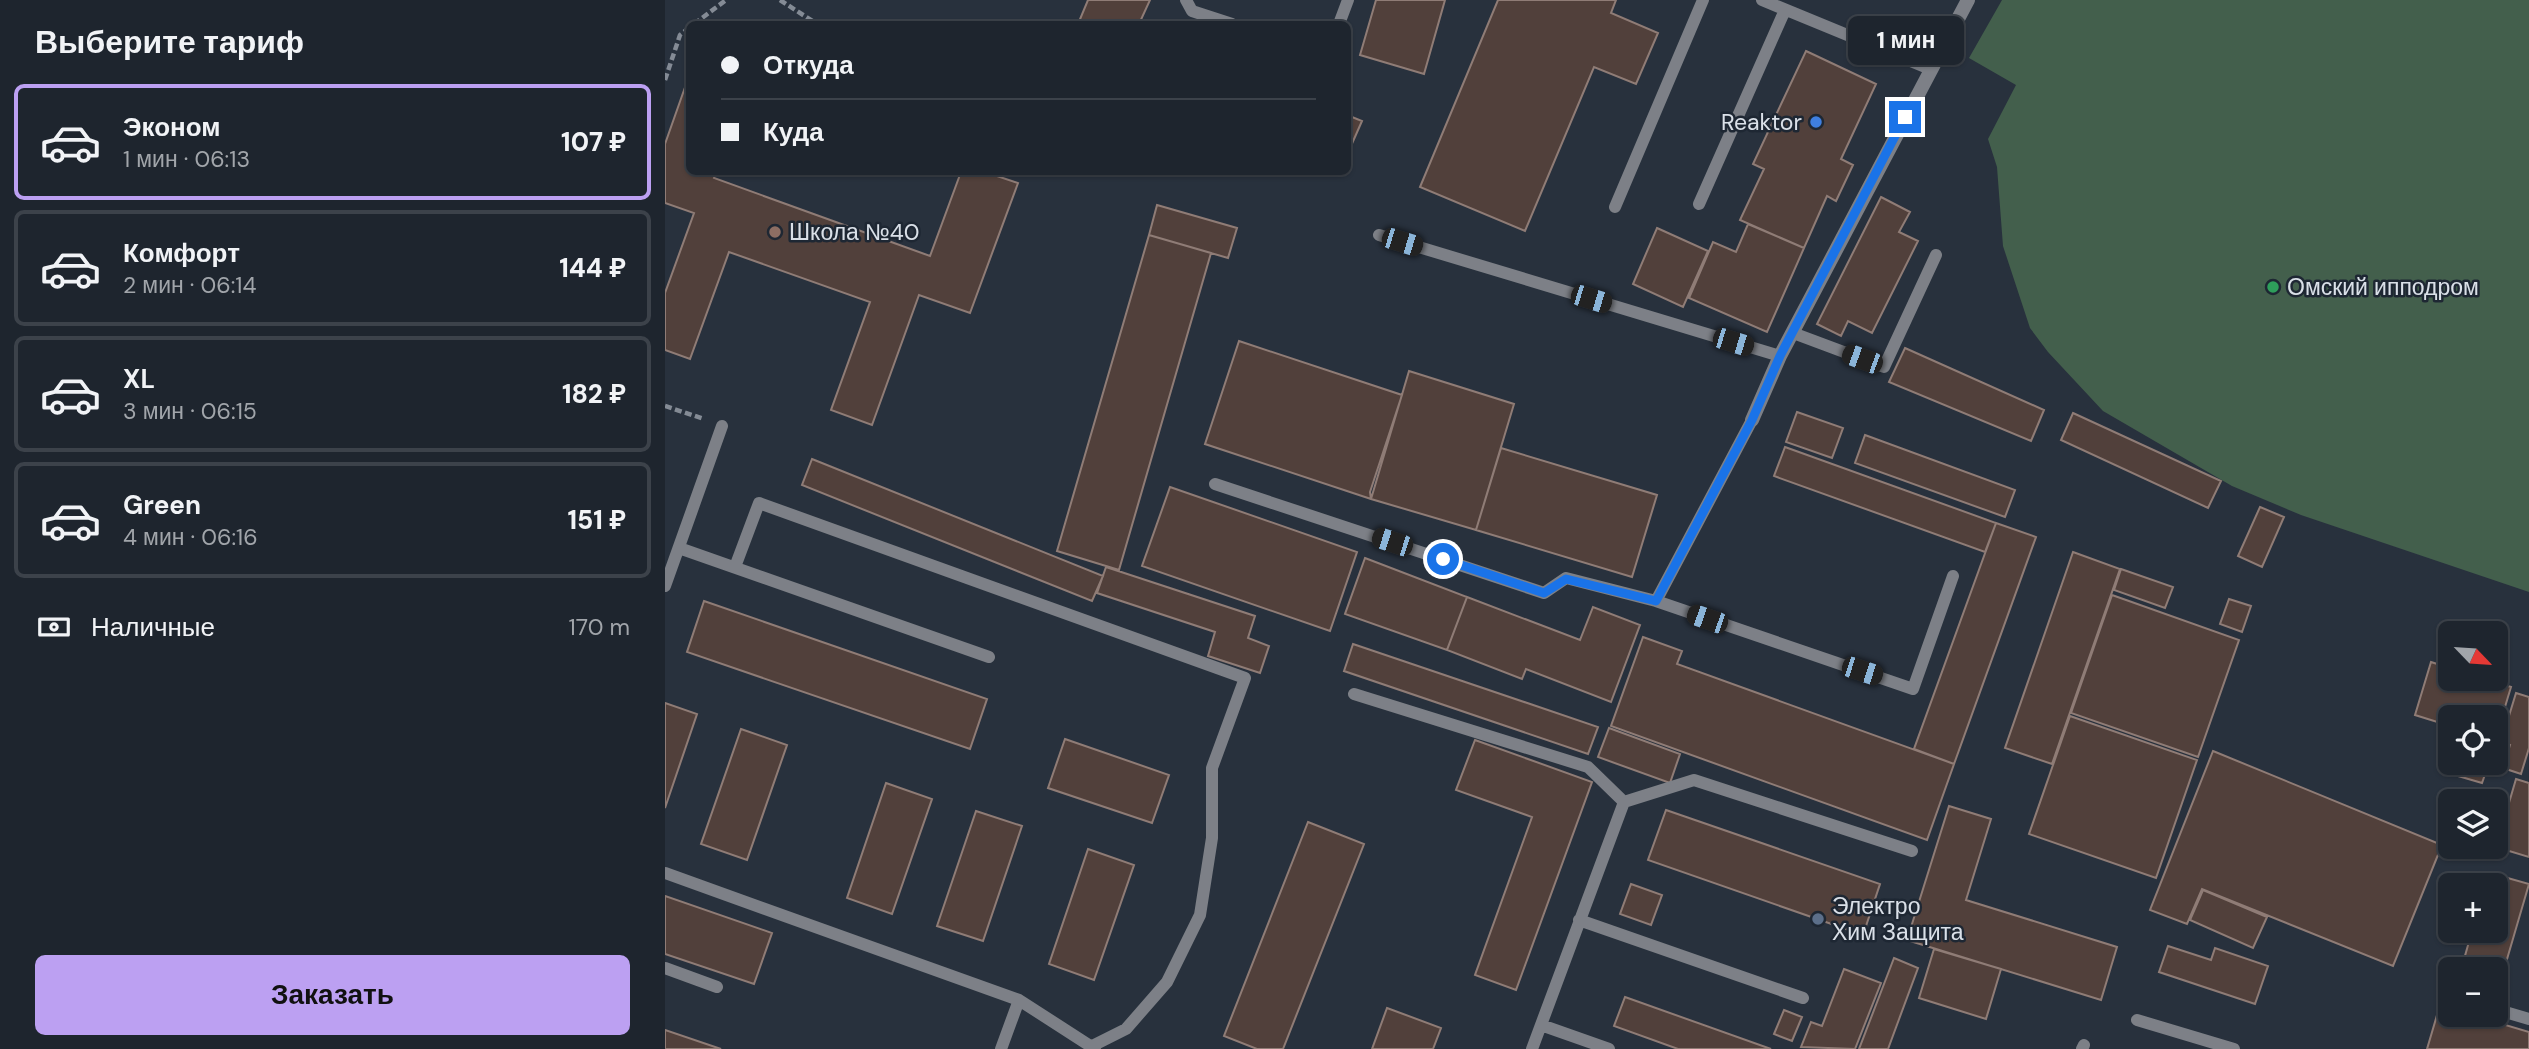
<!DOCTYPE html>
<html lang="ru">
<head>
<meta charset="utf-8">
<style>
	:root { --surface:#1e252e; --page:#262d36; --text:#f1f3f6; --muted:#a1a5aa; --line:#3c424a; --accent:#bca0f2 }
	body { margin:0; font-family:"DM Sans",sans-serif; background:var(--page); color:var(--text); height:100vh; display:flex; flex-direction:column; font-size:26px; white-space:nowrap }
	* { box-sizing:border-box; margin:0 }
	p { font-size:23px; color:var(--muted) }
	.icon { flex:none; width:38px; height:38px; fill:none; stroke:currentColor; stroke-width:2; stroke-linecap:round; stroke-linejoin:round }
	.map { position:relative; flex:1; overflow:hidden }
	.details { display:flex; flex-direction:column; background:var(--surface); width:665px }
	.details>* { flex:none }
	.top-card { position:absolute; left:21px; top:21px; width:665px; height:154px; border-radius:10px; box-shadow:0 2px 5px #0004,0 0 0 2px var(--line); display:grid; align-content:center; height:154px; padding:0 35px; background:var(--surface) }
	.needle { width:46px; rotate:115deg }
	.controls { position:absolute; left:1773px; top:621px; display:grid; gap:14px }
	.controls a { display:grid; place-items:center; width:70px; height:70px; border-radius:10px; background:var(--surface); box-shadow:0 2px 5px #0004,0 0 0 2px var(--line); font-size:35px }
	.end { position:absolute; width:32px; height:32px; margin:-16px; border:9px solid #1a73e8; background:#fff; box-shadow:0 0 0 4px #fff }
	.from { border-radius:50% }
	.bubble { position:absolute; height:49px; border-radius:10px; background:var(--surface); box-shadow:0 2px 5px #0004,0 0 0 2px var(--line); font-size:23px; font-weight:800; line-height:49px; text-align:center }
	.car { position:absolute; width:21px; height:42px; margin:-21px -10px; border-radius:9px; box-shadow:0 0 5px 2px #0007; background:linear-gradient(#222 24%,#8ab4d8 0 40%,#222 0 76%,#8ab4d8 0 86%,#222 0) }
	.top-card b { display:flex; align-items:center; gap:24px; height:66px; font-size:26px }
	.top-card b+b { border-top:2px solid var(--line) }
	.top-card i { width:18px; height:18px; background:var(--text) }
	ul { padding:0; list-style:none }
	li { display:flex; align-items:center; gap:21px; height:116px; margin:0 14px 10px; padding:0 21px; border:4px solid var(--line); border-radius:10px }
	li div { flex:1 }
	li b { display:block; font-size:26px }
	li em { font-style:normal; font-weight:800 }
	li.active { border-color:var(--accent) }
	li>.icon { width:63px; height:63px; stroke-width:1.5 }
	h2 { padding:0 35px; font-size:32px; line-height:84px }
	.pay { display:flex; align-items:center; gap:18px; height:77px; padding:0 35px; font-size:26px }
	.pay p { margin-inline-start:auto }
	.button { display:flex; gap:14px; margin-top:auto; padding:14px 35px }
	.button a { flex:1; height:80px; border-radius:10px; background:var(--accent); color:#111; font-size:28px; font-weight:800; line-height:80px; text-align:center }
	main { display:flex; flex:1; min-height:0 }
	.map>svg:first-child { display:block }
</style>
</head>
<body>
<main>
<section class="details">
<h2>Выберите тариф</h2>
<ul>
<li class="active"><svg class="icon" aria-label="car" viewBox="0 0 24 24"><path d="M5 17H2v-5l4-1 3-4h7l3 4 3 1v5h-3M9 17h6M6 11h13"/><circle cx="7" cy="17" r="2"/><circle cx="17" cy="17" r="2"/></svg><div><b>Эконом</b><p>1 мин · 06:13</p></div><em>107 ₽</em></li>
<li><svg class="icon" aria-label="car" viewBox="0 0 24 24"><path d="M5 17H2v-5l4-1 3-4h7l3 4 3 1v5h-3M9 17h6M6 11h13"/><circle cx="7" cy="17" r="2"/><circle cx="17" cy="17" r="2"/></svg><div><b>Комфорт</b><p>2 мин · 06:14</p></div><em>144 ₽</em></li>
<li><svg class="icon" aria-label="car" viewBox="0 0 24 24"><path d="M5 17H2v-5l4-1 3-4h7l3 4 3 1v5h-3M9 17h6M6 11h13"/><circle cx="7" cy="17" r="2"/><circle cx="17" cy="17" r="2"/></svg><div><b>XL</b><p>3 мин · 06:15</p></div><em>182 ₽</em></li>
<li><svg class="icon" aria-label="car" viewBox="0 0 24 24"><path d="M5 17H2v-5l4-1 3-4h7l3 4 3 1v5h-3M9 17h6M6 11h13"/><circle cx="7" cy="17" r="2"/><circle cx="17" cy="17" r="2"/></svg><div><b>Green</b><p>4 мин · 06:16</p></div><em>151 ₽</em></li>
</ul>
<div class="pay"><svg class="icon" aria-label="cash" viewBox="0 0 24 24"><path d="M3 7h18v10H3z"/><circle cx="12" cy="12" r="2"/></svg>Наличные<p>170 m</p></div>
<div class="button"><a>Заказать</a></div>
</section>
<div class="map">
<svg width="1864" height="1049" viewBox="0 0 1864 1049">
	<rect width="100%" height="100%" fill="#28313d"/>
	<path fill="#435f4c" d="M1337 0H1864V592L1636 515 1567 486 1438 411 1383 352 1365 328 1338 246 1332 167 1323 139 1351 85 1304 58Z"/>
	<path fill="#51403b" stroke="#8f7c76" stroke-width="2" d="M423 0H485L474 24H413Z
		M711 0H780L759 74 695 55Z
		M833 0H951L946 13 993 33 971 84 929 67 860 231 755 187Z
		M1141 51 1211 84 1176 159 1188 165 1171 201 1162 196 1139 248 1075 220 1099 169 1088 164Z
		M24 76V172H51L49 178 265 256 296 172H320L353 183 305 313 254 295 207 425 166 410 205 302 64 252 25 359 0 350V293L29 213 0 203V144Z
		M682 115 697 121 682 155Z
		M1216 197 1245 212 1234 232 1253 241 1207 333 1183 321 1176 336 1152 324Z
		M492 205 572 228 563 258 484 235Z
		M1083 224 1139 248 1102 332 1024 298 1048 242 1071 252Z
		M992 228 1043 251 1018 307 968 284Z
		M484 235 546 253 454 570 392 551Z
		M574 341 737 395 705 492 706 499 540 444Z
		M1240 348 1379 410 1366 441 1224 382Z
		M744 371 849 404 811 530 706 499Z
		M1132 412 1178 428 1167 458 1121 442Z
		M1408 413 1556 481 1543 508 1396 440Z
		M1200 435 1350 490 1340 517 1190 463Z
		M1120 447 1331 523 1320 552 1109 476Z
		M836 448 992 495 967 577 811 530Z
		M147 459 438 576 427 601 137 485Z
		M505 487 692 552 665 631 477 566Z
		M1595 507 1619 517 1597 567 1573 556Z
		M1331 523 1371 537 1289 764 1249 749Z
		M1408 552 1455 569 1387 764 1340 748Z
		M700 558 802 597 782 650 680 614Z
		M441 567 590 616 583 638 604 646 595 673 543 656 550 632 432 593Z
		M1456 569 1508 587 1500 608 1449 590Z
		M1447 595 1574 640 1533 757 1406 713Z
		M802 597 915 640 928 607 975 625 946 702 861 669 857 679 782 650Z
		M1564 599 1586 606 1577 632 1555 624Z
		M39 601 322 699 305 749 22 652Z
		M978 637 1017 651 1012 664 1289 764 1262 840 946 726Z
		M688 644 933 727 923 754 679 671Z
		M1766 662 1785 668V679H1821L1846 687 1830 740V718H1785V726L1750 715Z
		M1851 693 1864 697V748L1856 774 1838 768 1845 745 1836 742Z
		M0 703 32 714 0 808Z
		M1405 716 1532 760 1491 878 1364 834Z
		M944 728 1015 754 1005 783 933 757Z
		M76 729 122 745 82 860 36 844Z
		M400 739 504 775 487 823 383 788Z
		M810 740 927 782 851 990 810 975 867 817 791 790Z
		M1785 740V763H1824L1817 783 1776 771Z
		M1548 751 1777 845 1728 966 1537 889 1522 924 1485 910Z
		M1851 779 1864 783V857L1831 847Z
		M221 783 267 799 227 914 182 898Z
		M1284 806 1326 819 1301 900 1452 947 1436 1000 1242 940Z
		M1001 810 1215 884 1198 935 983 860Z
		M311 811 357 826 318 941 272 926Z
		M643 822 699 844 618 1049H592L559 1036Z
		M423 849 469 865 429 980 384 964Z
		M1825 873 1864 884 1833 990 1830 989V970H1796L1807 931H1830V886H1821Z
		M966 884 997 895 986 925 955 914Z
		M1538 890 1602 917 1588 948 1525 920Z
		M0 896 107 933 89 984 0 954Z
		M1503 946 1546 960 1550 948 1603 966 1590 1004 1494 972Z
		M1269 949 1336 969 1321 1019 1254 998Z
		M1229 958 1253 968 1223 1049H1194Z
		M1179 969 1216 983 1190 1049 1136 1047 1146 1022 1157 1026Z
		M960 997 1106 1049H1013L949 1026Z
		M1775 1005 1785 1008V1015H1807L1864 1032V1049H1762Z
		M722 1008 776 1028 768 1049H707Z
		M1119 1010 1137 1017 1127 1041 1109 1034Z
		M0 1030 56 1049H0Z"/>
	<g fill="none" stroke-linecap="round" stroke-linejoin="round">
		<path stroke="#848b95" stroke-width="4.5" stroke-dasharray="7 3.5" stroke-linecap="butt" d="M115 0 152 24
			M29 24 61 0
			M0 80 15 35 24 28
			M0 406 39 419"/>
		<path stroke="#7d8087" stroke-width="12" d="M521 0 527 11 567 24
			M1097 0 1265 69
			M674 24 683 0
			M1034 204 1120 10
			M950 207 1038 0
			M714 235 1115 356
			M1128 333 1219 367 1271 255
			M550 484 879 593 901 578 991 601 1248 689 1288 576
			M14 548 324 657
			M70 567 94 503 580 678 547 768V838L535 915 502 982 461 1029 425 1047
			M0 586 57 426
			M991 601 1087 420
			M689 694 923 767 959 802
			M0 873 354 1000 430 1049
			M914 920 1138 998
			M0 968 52 987
			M1830 1009 1864 1019
			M1472 1020 1569 1049
			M876 1025 944 1049
			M336 1049 354 1000
			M867 1049 959 802 1029 780 1247 851
			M1417 1049 1419 1045"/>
		<path stroke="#7d8087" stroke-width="14" d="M1087 420 1115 356 1303 0"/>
	</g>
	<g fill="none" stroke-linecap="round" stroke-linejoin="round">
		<path stroke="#1a73e8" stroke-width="9" d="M778 559 879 593 901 579 991 601 1087 420 1115 356 1240 117"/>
	</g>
	<circle fill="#3f7fe0" stroke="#1e2733" stroke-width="2.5" cx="1151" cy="122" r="7"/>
	<circle fill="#8d6e63" stroke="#1e2733" stroke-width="2.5" cx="110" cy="232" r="7"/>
	<circle fill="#2e9e5b" stroke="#1e2733" stroke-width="2.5" cx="1608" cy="287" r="7"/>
	<circle fill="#5c6f8a" stroke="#1e2733" stroke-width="2.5" cx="1153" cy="919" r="7"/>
	<g text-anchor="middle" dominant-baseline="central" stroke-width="5" stroke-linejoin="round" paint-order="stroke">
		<g font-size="23" fill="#dae0e8" stroke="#1e2733" text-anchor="start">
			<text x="1137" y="122" text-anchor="end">Reaktor</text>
			<text x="124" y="232">Школа №40</text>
			<text x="1622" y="287">Омский ипподром</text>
			<text x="1167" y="906">Электро<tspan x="1167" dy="26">Хим Защита</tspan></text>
		</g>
	</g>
</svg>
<div class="controls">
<a><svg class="needle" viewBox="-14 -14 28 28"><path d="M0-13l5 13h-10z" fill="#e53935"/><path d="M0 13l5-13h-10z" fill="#a1a5aa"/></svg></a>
<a><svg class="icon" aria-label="locate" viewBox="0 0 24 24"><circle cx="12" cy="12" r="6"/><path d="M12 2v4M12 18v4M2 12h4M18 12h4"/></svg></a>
<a><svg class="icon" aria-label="layers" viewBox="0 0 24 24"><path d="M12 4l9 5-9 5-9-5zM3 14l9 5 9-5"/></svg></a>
<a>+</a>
<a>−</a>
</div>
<i class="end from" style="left:778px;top:559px"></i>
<i class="end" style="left:1240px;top:117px"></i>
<div class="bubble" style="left:1183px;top:16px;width:116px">1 мин</div>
<i class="car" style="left:737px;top:242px;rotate:107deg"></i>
<i class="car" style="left:926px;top:299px;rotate:107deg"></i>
<i class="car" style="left:1068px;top:342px;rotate:107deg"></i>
<i class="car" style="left:1197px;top:359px;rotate:290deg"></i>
<i class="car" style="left:727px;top:542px;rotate:288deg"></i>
<i class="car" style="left:1042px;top:619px;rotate:289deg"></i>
<i class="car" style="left:1197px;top:671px;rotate:108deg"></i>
<div class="top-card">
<b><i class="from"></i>Откуда</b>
<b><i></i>Куда</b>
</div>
</div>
</main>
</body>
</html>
